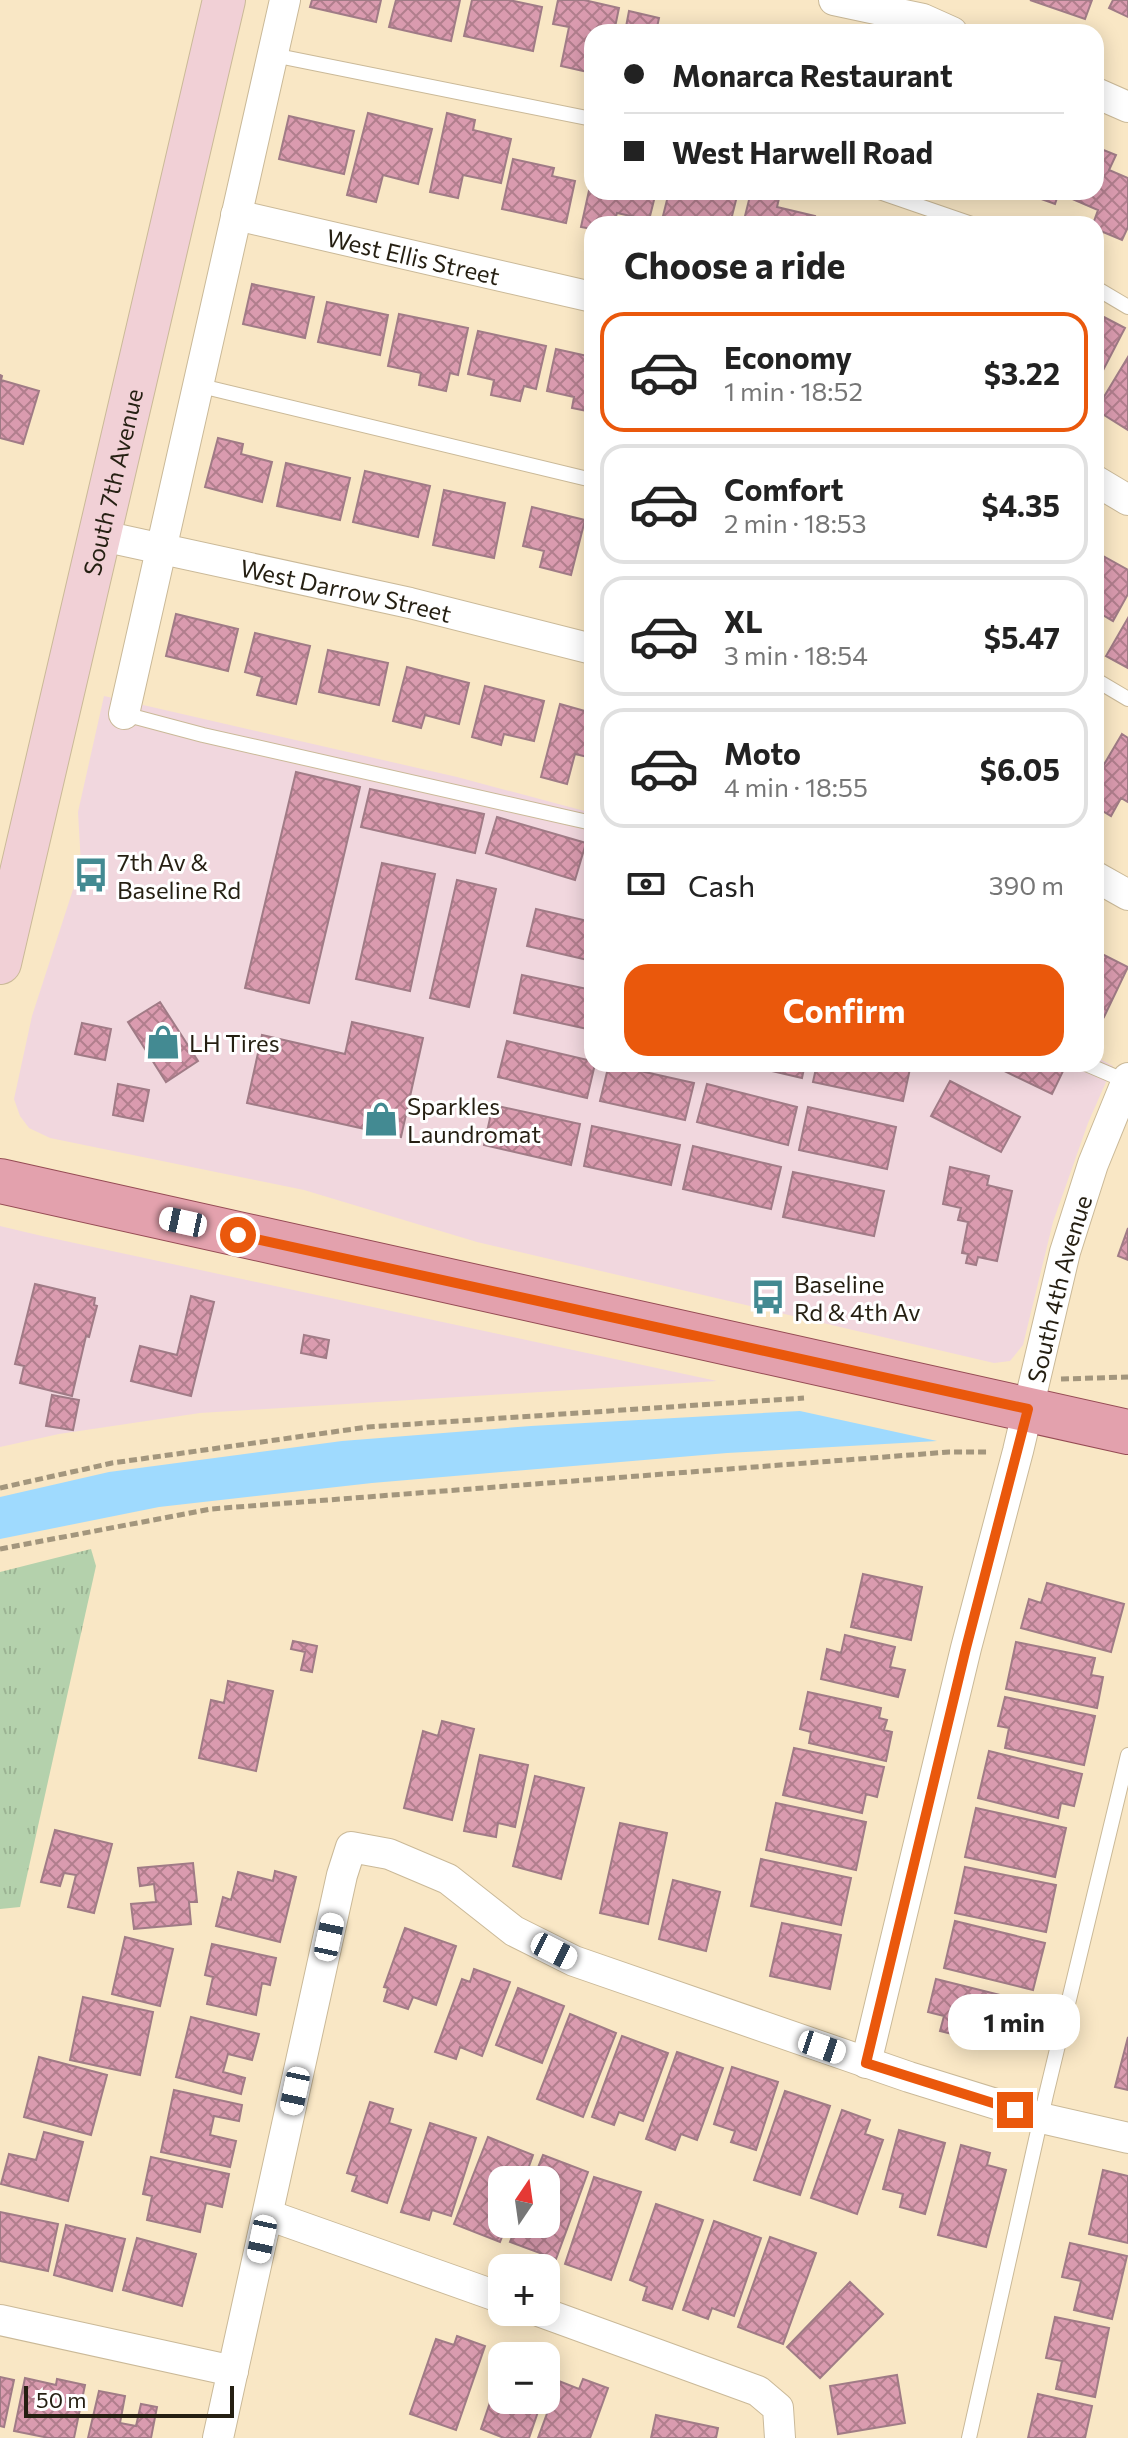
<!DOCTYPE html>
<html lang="en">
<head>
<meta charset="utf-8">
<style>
	:root { --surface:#fff; --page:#f2f2f2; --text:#222; --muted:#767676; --line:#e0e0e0; --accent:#ea580c }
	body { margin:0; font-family:Commissioner,sans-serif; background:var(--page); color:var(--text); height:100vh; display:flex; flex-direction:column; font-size:30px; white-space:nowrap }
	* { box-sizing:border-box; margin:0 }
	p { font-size:26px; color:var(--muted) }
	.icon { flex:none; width:44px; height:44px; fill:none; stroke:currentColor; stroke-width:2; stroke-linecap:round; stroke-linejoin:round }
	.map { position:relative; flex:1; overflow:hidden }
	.side { position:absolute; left:584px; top:216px; width:520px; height:856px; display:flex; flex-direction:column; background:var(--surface); border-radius:24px; box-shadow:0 4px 20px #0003 }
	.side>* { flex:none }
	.guide { position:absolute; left:584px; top:24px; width:520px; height:176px; border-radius:24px; box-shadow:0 4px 20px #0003; display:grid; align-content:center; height:176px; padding:0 40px; background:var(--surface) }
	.needle { width:52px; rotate:13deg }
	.buttons { position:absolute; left:488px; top:2166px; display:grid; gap:16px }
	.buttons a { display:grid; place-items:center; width:72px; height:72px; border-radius:16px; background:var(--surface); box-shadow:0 4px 20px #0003; font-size:40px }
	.scale { position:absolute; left:24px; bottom:20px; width:210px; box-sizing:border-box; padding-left:8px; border:4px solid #251f12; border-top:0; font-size:22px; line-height:28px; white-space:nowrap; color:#251f12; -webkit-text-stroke:6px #fff; paint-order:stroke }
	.end { position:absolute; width:36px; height:36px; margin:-18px; border:10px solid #ea580c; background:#fff; box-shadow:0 0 0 4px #fff }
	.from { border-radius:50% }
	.bubble { position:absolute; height:56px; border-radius:24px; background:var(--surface); box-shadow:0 4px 20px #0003; font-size:26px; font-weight:700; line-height:56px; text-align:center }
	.car { position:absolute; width:24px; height:48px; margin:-24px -12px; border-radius:10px; box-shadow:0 0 6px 2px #0007; background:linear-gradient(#fff 24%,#345 0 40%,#fff 0 76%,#345 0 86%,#fff 0) }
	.guide b { display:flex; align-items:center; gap:28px; height:76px; font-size:30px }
	.guide b+b { border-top:2px solid var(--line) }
	.guide i { width:20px; height:20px; background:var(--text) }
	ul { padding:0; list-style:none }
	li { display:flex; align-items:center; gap:24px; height:120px; margin:0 16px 12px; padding:0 24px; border:4px solid var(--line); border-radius:24px }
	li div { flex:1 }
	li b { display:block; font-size:30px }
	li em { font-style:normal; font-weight:700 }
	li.current { border-color:var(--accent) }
	li>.icon { width:72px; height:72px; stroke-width:1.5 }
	h2 { padding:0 40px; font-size:36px; line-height:96px }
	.pay { display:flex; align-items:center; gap:20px; height:88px; padding:0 40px; font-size:30px }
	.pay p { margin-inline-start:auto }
	.action { display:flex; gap:16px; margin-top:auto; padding:16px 40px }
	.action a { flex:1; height:92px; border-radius:24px; background:var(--accent); color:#fff; font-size:32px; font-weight:700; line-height:92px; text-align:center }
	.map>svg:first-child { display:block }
</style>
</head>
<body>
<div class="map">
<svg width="1128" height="2438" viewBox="0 0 1128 2438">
	<defs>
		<pattern id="park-tufts" width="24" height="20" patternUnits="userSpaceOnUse" patternTransform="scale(2)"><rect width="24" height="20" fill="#b4d1ac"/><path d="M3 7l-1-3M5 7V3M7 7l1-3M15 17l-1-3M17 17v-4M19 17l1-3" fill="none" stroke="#9bb393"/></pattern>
		<pattern id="building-cross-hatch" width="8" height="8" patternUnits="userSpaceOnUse" patternTransform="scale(2)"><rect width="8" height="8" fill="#da9baf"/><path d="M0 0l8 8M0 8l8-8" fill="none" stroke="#b17e8d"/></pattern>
	</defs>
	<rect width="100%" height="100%" fill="#f9e7c5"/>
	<path fill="#f1d7de" d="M104 696 457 777 592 813V1064H1096V1057L1113 1066 1088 1123 1053 1222 1023 1345 1010 1361 994 1363 477 1242 304 1190 50 1138 29 1128 20 1116 14 1099 32 1016 81 865 78 812Z
		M0 1226 42 1236 717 1381 200 1413 59 1434 0 1447Z"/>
	<path fill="url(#park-tufts)" d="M91 1549 96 1566 20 1907 0 1909V1572Z"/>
	<path fill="#9fdafe" d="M800 1411 937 1441 727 1453 372 1483 159 1507 0 1539V1497L109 1472 342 1441 531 1426Z"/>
	<path fill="url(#building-cross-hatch)" stroke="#a07b86" stroke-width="2" d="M312 0H381L376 22 310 7Z
		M396 0H460L451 41 389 27Z
		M472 0H509L542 7 533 51 464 36Z
		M558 0H584L619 8 614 32H592V73L561 66 569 27 553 24Z
		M1030 0H1092L1085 19Z
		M1113 0H1128V17L1109 8Z
		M629 11 659 18 656 32H625Z
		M368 113 432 129 418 184 383 175 376 202 347 195Z
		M447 113 475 120 473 130 511 139 501 183 463 175 458 198 430 192Z
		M289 116 354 131 344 174 279 159Z
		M1096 147 1116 155 1109 170 1128 178V227L1122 240 1096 229V224H1093L1098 210 1070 198 1073 192H1096Z
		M513 159 554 168 552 176 575 181 566 223 502 209Z
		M592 177V192H656L649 220 617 213 614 224H592V229L581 227Z
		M669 192H738L730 224H661Z
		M751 192 780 194 777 207 815 216 813 224H743Z
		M1022 192H1059L1055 204Z
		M252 284 314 297 305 338 243 324Z
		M327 302 388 315 380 355 318 342Z
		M399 314 468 328 458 375 450 373 446 391 419 385 421 373 388 366Z
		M1100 315 1125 328 1099 378 1096 376V323Z
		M478 331 546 346 536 389 524 386 520 401 491 395 494 380 468 374Z
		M556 349 592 357V412L572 408 574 397 547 391Z
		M1128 357V430L1096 410Z
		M0 375 2 376 1 380 39 391 23 444 0 438Z
		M218 438 243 444 241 454 272 462 262 502 205 487Z
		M286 463 350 478 340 520 277 506Z
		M365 471 430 486 418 537 353 522Z
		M444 490 505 503 494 558 433 545Z
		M532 507 585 520 571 575 540 567 544 551 523 546Z
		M1096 552 1128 570V594L1113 621 1096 611Z
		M176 614 238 629 228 671 166 656Z
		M1128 618V668L1106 656Z
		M255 633 310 646 296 704 257 695 262 677 245 672Z
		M328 650 388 663 379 705 319 692Z
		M407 667 469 683 459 724 425 715 421 728 393 721Z
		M485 686 544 701 534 741 504 734 501 745 472 737Z
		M560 704 592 713V758L575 754 567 784 541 777Z
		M1122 734 1128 738V802L1121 798 1111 816 1096 807V778Z
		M296 772 360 787 309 1003 245 988Z
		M370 789 484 814 475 853 361 827Z
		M497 817 586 843 575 880 486 853Z
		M382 863 435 874 410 991 356 979Z
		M457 880 496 889 469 1007 430 998Z
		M536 909 592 922V961L527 946Z
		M1096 951 1128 967 1104 1017 1096 1012Z
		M522 975 592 990V1030L514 1013Z
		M160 1002 198 1061 166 1082 128 1022Z
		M352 1022 423 1038 401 1137 247 1103 262 1035 345 1054Z
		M82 1023 111 1029 105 1060 75 1054Z
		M507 1041 592 1061V1064H595L587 1098 498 1077Z
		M609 1064 694 1083 685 1120 600 1101Z
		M742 1064H805L802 1078Z
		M817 1064H911L903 1101 813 1082Z
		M990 1064H1060L1065 1067 1052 1094Z
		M950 1081 1020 1117 1001 1152 931 1116Z
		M118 1084 149 1090 143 1121 113 1115Z
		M707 1084 797 1107 788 1145 697 1122Z
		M493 1105 580 1124 571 1165 484 1145Z
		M808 1107 896 1127 887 1169 799 1150Z
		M592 1126 680 1145 671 1185 584 1166Z
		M693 1146 781 1167 771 1209 683 1189Z
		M950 1167 989 1176 987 1185 1012 1191 997 1261 978 1257 976 1265 966 1263 968 1254 962 1253 968 1222 958 1220 961 1208 943 1204Z
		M793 1172 884 1191 874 1236 783 1217Z
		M1128 1228V1260L1118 1256Z
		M35 1284 95 1298 94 1305 97 1306 89 1337 86 1336 72 1396 20 1383 24 1366 15 1364Z
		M191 1296 214 1302 191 1396 131 1381 140 1346 177 1355Z
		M304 1335 329 1340 326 1358 301 1353Z
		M52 1395 79 1400 73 1430 46 1426Z
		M863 1574 922 1587 911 1640 851 1627Z
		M1047 1583 1124 1604 1111 1652 1021 1628 1029 1599 1041 1603Z
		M845 1635 895 1647 890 1667 905 1670 898 1697 821 1679 827 1649 841 1653Z
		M293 1641 317 1646 312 1672 301 1670 305 1652 291 1649Z
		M1016 1642 1095 1658 1091 1675 1103 1677 1097 1708 1006 1689Z
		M228 1681 273 1691 256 1771 199 1758 211 1700 224 1703Z
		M808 1692 881 1708 879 1718 887 1720 884 1730 892 1732 886 1761 809 1743 811 1732 800 1729Z
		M1005 1697 1095 1716 1084 1765 1005 1748 1009 1728 998 1726Z
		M442 1721 474 1729 452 1820 404 1808 423 1731 438 1736Z
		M794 1748 884 1767 877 1797 866 1794 862 1813 783 1795Z
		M989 1751 1082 1774 1074 1806 1061 1803 1058 1818 978 1798Z
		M480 1755 528 1765 515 1827 498 1823 496 1837 464 1831Z
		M535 1776 584 1788 561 1879 513 1866Z
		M776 1803 866 1822 856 1870 766 1850Z
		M976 1808 1066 1828 1055 1877 965 1857Z
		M620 1823 667 1833 648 1924 600 1913Z
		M55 1830 112 1844 94 1913 68 1907 76 1875 64 1873 60 1886 41 1882Z
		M761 1859 851 1878 841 1925 751 1906Z
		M193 1863 197 1902H189L191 1924 134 1929 131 1904 156 1902 154 1884 140 1886 138 1868Z
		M965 1867 1056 1885 1046 1932 955 1913Z
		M275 1871 296 1877 280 1942 216 1926 223 1897 231 1900 238 1872 273 1881Z
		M673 1880 720 1892 706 1951 659 1939Z
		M955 1921 1045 1943 1033 1990 944 1968Z
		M782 1923 841 1935 830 1989 770 1976Z
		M405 1928 456 1946 436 2005 413 1997 408 2009 384 2001 388 1988 384 1987Z
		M125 1937 173 1949 160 2006 112 1994Z
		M212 1944 276 1958 270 1985 262 1983 256 2015 207 2004 213 1977 205 1975Z
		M474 1969 510 1982 482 2056 460 2047 456 2059 435 2052 462 1979 470 1982Z
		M936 1979 1012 1998 1000 2046 940 2031 944 2016 928 2012Z
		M518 1988 564 2006 542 2063 496 2045Z
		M83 1997 153 2012 140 2075 70 2060Z
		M570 2014 616 2033 583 2117 537 2099Z
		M191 2017 259 2034 252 2060 228 2054 223 2072 245 2078 241 2094 176 2077Z
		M622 2036 668 2053 643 2121 619 2112 614 2125 592 2117Z
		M1128 2037V2090L1115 2087Z
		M677 2052 723 2068 697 2140 681 2134 675 2150 646 2139Z
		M39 2057 107 2075 91 2135 24 2117Z
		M732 2067 778 2082 756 2150 731 2142 735 2131 714 2124Z
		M174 2090 242 2105 239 2121 214 2116 210 2135 236 2141 230 2167 161 2152Z
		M785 2091 830 2106 800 2195 754 2180Z
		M370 2102 393 2109 389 2123 411 2130 387 2203 352 2191 357 2176 347 2173Z
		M842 2110 870 2120 865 2134 883 2140 857 2214 811 2198Z
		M430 2123 476 2138 451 2216 432 2210 429 2220 401 2212Z
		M899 2130 945 2143 925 2214 900 2207 903 2194 883 2189Z
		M44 2132 83 2142 68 2201 1 2184 9 2154 36 2160Z
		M488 2137 533 2155 524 2180H502V2224H507L500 2242 454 2224Z
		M961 2145 990 2153 987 2165 1006 2170 986 2247 938 2235Z
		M543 2155 588 2172 556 2259 510 2242 517 2224H546V2180H533Z
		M151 2157 229 2174 222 2207 206 2203 200 2232 147 2220 152 2196 143 2194Z
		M1103 2170 1128 2176V2243L1089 2234Z
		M594 2177 641 2192 611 2280 565 2264Z
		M656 2204 703 2220 672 2309 643 2300 647 2287 630 2280Z
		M0 2212 58 2224 48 2271 0 2261Z
		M714 2221 761 2238 734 2316 712 2308 708 2319 683 2310Z
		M66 2225 125 2239 112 2291 54 2275Z
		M770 2237 816 2253 783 2344 738 2327Z
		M137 2238 196 2254 182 2306 123 2290Z
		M1070 2243 1127 2256 1112 2319 1074 2310 1081 2281 1062 2277Z
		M850 2282 883 2314 820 2378 787 2347Z
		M1055 2317 1109 2328 1095 2397 1056 2389 1062 2361 1046 2358Z
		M457 2336 485 2346 456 2430 410 2414 436 2339 454 2345Z
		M502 2367V2400H542L529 2438H504L481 2429Z
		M897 2375 905 2423 838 2434 830 2386Z
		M0 2377 14 2380 4 2427 0 2426Z
		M25 2378 56 2385 57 2379 85 2385 74 2438H49L14 2431Z
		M583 2379 608 2388 590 2438H538L559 2381 579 2389Z
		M99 2391 125 2396 120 2423 136 2426 141 2404 157 2407 151 2438H88Z
		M1038 2394 1092 2406 1085 2438H1028Z
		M656 2415 718 2428 716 2438H651Z"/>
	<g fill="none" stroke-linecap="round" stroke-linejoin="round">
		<g stroke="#cab998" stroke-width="16">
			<path id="service" d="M273 55 592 119
				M879 192 972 224
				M1096 288 1128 307
				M197 385 592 480
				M1096 680 1128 699
				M124 714 203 735 592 823
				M1086 1064 1128 1082
				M969 2438 1046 2095 1128 1755"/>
		</g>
		<g stroke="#cab998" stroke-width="32">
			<g id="minor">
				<path d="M834 0 923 19 952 32"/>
				<path d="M1096 93 1128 107"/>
				<path id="s1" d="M236 215 592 297"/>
				<path d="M1096 481 1128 500"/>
				<path id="s2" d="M98 535 410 603 592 649"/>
				<path d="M124 714 285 0"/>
				<path d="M1096 877 1128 895"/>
				<path id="s3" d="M866 2063 966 1648 1018 1451 1065 1252 1093 1164 1128 1078"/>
				<path d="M268 2215 502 2298"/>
				<path d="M541 2312 758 2391 778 2408 780 2438"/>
				<path d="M0 2320 233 2371"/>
				<path d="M218 2438 342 1875 351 1847 389 1854 448 1879 514 1931 574 1961 909 2077 1041 2118 1128 2138"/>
			</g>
		</g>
		<g stroke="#cab998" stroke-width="44">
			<g id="secondary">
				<path id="s4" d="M0 963 224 0"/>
			</g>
		</g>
		<g stroke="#954b54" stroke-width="46">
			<path id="primary" d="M0 1181 1128 1432"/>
		</g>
		<path stroke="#a3967d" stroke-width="5" stroke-dasharray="8 4" stroke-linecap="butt" d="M1061 1379 1128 1377
			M0 1488 112 1463 368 1427 804 1398
			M0 1549 211 1509 949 1452H989"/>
		<use href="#service" stroke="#fff" stroke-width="14"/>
		<use href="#minor" stroke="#fff" stroke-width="30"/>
		<use href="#secondary" stroke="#f1d0d6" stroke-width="42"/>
		<use href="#primary" stroke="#e3a1ad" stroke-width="44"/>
	</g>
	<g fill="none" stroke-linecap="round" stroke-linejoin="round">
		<path stroke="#ea580c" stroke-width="10" d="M238 1235 1028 1409 966 1648 866 2063 1015 2110"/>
	</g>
	<defs>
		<g id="bus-bare" transform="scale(2.76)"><path d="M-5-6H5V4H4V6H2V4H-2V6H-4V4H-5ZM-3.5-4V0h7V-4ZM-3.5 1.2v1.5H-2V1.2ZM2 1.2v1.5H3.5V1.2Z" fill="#438a92" stroke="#fff" stroke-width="2.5" paint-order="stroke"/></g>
		<g id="shop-bare" transform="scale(2.76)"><path d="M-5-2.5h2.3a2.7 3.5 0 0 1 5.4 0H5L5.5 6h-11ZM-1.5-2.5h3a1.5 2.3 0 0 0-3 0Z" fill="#438a92" stroke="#fff" stroke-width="2.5" paint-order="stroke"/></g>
	</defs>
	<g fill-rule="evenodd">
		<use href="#bus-bare" x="91" y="875"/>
		<use href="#shop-bare" x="163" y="1042"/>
		<use href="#shop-bare" x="381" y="1119"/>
		<use href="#bus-bare" x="768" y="1297"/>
	</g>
	<g text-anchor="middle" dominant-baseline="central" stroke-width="6" stroke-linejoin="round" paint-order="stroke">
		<g font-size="24" fill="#251f12" stroke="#fff">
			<text stroke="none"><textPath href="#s1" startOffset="182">West Ellis Street</textPath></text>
			<text stroke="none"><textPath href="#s4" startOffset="494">South 7th Avenue</textPath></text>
			<text stroke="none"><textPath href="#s2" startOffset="254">West Darrow Street</textPath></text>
			<text stroke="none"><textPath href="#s3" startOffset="798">South 4th Avenue</textPath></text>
		</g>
		<g font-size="24" fill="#251f12" stroke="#fff" text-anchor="start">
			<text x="117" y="861">7th Av &amp;<tspan x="117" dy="28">Baseline Rd</tspan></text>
			<text x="189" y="1042">LH Tires</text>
			<text x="407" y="1105">Sparkles<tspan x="407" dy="28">Laundromat</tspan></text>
			<text x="794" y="1283">Baseline<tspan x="794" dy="28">Rd &amp; 4th Av</tspan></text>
		</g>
	</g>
</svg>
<div class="buttons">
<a><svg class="needle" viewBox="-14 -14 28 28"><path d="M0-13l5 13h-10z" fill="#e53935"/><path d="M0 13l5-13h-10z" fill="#767676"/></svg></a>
<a>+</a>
<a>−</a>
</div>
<div class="scale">50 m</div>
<i class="end from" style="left:238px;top:1235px"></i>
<i class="end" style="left:1015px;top:2110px"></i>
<div class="bubble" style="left:948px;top:1994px;width:132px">1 min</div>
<i class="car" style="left:183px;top:1222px;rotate:282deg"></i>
<i class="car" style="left:329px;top:1937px;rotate:12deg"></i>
<i class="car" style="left:554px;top:1951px;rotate:117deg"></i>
<i class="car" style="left:822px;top:2047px;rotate:109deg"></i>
<i class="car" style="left:295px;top:2091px;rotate:192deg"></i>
<i class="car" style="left:262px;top:2239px;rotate:192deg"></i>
<div class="guide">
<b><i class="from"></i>Monarca Restaurant</b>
<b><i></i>West Harwell Road</b>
</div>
<section class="side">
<h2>Choose a ride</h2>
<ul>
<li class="current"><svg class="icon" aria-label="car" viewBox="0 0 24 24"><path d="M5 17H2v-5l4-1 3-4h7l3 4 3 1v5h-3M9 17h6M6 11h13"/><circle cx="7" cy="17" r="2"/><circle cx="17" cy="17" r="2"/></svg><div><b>Economy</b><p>1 min · 18:52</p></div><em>$3.22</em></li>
<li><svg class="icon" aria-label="car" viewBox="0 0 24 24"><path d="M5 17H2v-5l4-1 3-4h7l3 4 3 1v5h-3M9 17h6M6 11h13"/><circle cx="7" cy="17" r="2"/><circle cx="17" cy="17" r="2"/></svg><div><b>Comfort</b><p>2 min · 18:53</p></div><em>$4.35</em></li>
<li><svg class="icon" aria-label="car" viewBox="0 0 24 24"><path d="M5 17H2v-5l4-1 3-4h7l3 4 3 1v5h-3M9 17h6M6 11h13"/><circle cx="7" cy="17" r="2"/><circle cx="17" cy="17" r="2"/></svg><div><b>XL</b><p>3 min · 18:54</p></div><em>$5.47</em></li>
<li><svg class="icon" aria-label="car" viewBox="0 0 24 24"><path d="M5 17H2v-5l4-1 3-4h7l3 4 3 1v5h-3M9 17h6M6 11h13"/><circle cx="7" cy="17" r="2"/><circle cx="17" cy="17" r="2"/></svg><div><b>Moto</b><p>4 min · 18:55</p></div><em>$6.05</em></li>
</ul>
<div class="pay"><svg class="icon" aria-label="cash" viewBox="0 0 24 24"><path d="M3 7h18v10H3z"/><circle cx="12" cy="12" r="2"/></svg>Cash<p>390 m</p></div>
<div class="action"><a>Confirm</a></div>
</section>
</div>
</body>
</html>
